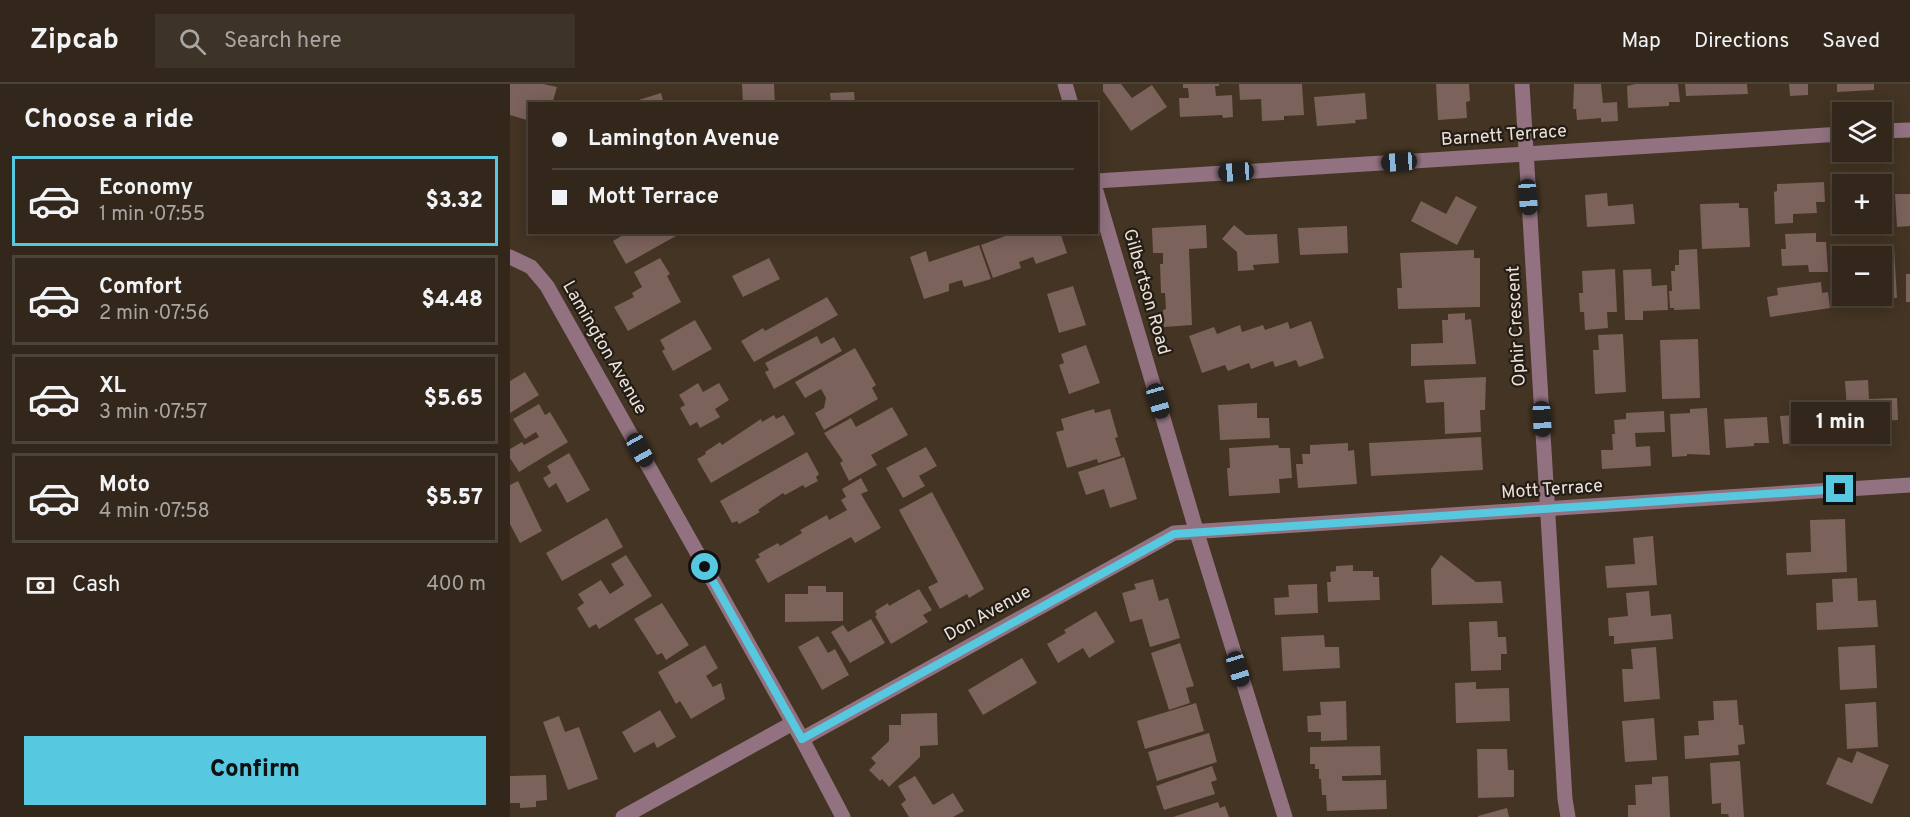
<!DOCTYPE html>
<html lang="en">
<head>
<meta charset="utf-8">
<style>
	:root { --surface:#32271a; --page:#3d3327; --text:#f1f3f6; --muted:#a8a5a2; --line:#4d4439; --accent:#56c9e0 }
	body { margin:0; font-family:Overpass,sans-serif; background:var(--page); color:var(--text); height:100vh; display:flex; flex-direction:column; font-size:22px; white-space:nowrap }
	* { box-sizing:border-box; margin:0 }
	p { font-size:20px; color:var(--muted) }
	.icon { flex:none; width:33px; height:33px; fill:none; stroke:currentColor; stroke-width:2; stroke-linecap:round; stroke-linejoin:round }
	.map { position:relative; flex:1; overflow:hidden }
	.drawer { display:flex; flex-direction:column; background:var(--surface); width:510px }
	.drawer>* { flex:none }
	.hud { position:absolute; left:18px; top:18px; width:570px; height:132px; border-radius:0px; box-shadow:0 3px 15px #0003,0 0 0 2px var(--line); display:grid; align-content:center; height:132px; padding:0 24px; background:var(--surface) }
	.tools { position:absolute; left:1322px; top:18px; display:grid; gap:12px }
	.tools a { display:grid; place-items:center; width:60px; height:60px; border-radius:0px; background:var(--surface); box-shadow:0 3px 15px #0003,0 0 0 2px var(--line); font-size:30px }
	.end { position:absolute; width:27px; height:27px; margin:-14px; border:8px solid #56c9e0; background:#111; box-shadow:0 0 0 3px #111 }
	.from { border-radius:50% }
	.bubble { position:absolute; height:42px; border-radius:0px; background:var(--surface); box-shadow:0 3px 15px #0003,0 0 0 2px var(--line); font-size:20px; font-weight:800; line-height:42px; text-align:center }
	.car { position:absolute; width:18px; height:36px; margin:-18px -9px; border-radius:8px; box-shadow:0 0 4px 2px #0007; background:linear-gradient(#222 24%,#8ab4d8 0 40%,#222 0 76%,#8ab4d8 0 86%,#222 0) }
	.hud b { display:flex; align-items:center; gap:21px; height:57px; font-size:22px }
	.hud b+b { border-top:2px solid var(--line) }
	.hud i { width:15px; height:15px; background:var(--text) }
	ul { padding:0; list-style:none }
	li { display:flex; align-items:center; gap:18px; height:90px; margin:0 12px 9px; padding:0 12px; border:3px solid var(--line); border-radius:0px }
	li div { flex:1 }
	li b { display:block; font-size:22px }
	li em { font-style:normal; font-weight:800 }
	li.selected { border-color:var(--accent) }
	li>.icon { width:54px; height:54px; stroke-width:1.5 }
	h2 { padding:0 24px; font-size:27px; line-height:72px }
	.pay { display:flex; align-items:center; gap:15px; height:66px; padding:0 24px; font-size:22px }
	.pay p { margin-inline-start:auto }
	.button { display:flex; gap:12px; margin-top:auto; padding:12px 24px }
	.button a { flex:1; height:69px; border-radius:0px; background:var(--accent); color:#111; font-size:24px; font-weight:800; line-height:69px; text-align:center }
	header { display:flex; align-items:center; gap:36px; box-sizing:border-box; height:84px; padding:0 30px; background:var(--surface); border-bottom:2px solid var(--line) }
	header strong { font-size:28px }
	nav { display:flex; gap:33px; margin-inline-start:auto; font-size:21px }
	.search { width:420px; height:54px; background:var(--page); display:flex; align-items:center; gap:15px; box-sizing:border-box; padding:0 21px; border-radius:0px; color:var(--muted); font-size:22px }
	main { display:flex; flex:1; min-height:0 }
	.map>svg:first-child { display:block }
</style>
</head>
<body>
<header>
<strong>Zipcab</strong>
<div class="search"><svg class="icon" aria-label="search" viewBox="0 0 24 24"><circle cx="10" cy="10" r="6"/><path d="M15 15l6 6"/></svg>Search here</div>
<nav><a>Map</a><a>Directions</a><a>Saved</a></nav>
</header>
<main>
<section class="drawer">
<h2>Choose a ride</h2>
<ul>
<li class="selected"><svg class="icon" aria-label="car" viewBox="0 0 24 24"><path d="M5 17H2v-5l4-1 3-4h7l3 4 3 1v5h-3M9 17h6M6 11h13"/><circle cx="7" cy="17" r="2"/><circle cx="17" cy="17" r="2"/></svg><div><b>Economy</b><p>1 min · 07:55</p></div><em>$3.32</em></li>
<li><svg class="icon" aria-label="car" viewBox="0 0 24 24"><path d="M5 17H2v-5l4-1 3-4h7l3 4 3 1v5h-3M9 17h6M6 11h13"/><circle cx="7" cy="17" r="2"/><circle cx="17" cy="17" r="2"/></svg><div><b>Comfort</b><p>2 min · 07:56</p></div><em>$4.48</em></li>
<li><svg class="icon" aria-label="car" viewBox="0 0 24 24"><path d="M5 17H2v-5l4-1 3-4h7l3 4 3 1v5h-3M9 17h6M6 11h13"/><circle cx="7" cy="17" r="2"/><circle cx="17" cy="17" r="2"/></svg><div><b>XL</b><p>3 min · 07:57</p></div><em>$5.65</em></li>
<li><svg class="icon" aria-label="car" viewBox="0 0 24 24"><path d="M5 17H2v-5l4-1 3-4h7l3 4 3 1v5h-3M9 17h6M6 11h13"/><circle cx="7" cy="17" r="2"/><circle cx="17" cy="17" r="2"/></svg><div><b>Moto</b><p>4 min · 07:58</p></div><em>$5.57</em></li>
</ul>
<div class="pay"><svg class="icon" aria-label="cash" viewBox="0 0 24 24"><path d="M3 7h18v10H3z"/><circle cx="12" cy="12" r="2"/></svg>Cash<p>400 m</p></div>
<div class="button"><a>Confirm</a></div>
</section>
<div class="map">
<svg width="1400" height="733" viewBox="0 0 1400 733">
	<rect width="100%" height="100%" fill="#433423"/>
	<path fill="#7b625b" d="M0 0H33L47 3 42 20H20V37L0 31Z
		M232 0H264L265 20H233Z
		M593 0H611L622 14 642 1 657 23 621 47 593 7Z
		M673 0H709V2H705L706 12 722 11 723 33 713 34 712 31 670 33 669 14H679L678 4H673Z
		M729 0H792L794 31 774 32V36L752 37 751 15 730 16Z
		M926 0H959L960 17 956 18 957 34 928 36Z
		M1064 0H1091L1093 19 1107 18 1108 37 1091 38V34L1067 36 1066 25H1063Z
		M1125 0H1168L1170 18H1159V22L1118 24 1117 2Z
		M1175 0H1237L1238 10 1176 12Z
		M1279 0H1298V11L1280 12Z
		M1327 0H1364V6L1327 8Z
		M344 8 345 20H321L320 9Z
		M151 9 154 20H120L119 19Z
		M855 9 857 35 845 36 846 39 807 42 804 13Z
		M516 16 517 20H480V17Z
		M1360 89 1361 100H1332V135L1326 136 1324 91Z
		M1314 98 1315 118H1306L1307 129 1283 130V139L1265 140 1264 108 1267 107V100Z
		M1097 109 1098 122 1123 120 1125 140 1077 143 1075 111Z
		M1385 110H1400V142L1387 143Z
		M946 112 967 123 947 161 901 137 911 117 936 130Z
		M1229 119V124H1238L1240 163 1192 165 1190 120Z
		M696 141 697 164 679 165 682 241 654 243 653 226 656 225 655 209H651L650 180H653V169H643L642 144Z
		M724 141 736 151 767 150 769 179 743 181 744 186 728 187 727 168 712 155Z
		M837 142 838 169 790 171 788 144Z
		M118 148H173L116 180 103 157Z
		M506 148H550L557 169 526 180 523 173 509 178 511 184 483 194 471 161Z
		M1306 149V158H1316L1318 188H1299L1298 181 1272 182 1271 165H1276L1275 150Z
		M469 161 481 195 454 203 452 196 439 200V207L414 215 400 173 416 167 419 178Z
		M1384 164 1387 214 1359 215V212H1371V172H1366V165Z
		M1187 165 1190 225 1164 226V224H1160L1159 207H1162L1161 187H1165V181H1169V166Z
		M964 166V174H970V223L888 225 887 204H892L890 169Z
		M1327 166H1342V172H1332V212H1352V215L1328 216Z
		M150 174 160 190 157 192 171 218 118 247 104 223 124 213 122 209 132 203 124 188Z
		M259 174 270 195 233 213 222 192Z
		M1105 185 1107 228H1097L1098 244 1075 246 1074 228H1070L1069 209H1073L1072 187Z
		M1141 185 1142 202 1157 201 1158 226 1133 227V236H1115L1113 186Z
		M1396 190H1400V218H1396Z
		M1311 198 1312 209 1318 208 1320 224 1260 233 1257 213 1268 211 1267 204Z
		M563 202 576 241 549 249 537 210Z
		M317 213 328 231 244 278 231 257 253 244 255 247Z
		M955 229V236L961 235 966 280 901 282V260L933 259 932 236H938V230Z
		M185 236 202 265 163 287 152 267 155 265 150 256Z
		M801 237 814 274 789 283 786 276 765 283 763 277 741 285 739 279 718 287 715 281 692 289 679 252 704 243 707 250 730 241 732 248 753 241 755 246 778 238 780 245Z
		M1113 250 1116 308 1085 310 1083 266H1089L1088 251Z
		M307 252 311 260 324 253 332 267 264 305 255 288 259 286 255 279Z
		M1188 255 1190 314 1152 315 1150 256Z
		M576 261 590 299 559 310 549 281 554 279 551 270Z
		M345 264 366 301 362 304 368 315 314 346 305 329 314 324 316 314 311 305 295 314 285 298Z
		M15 288 29 311 0 329V297Z
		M976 293 975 326H970L971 348 935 350 934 318 916 319 914 296Z
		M1358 296 1359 315 1387 314 1388 336 1364 337 1366 359 1349 360V355H1339L1335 297Z
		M188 299 193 308 209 299 219 316 205 325 210 333 190 344 187 338 180 342 170 324 175 321 169 311Z
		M747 319V334H759L760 354 710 356 708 321Z
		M29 320 35 331 40 328 58 358 9 388 0 374V365L12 358 14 361 29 353 26 348 15 355 3 335Z
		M382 323 398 351 361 371 367 381 339 397 330 379 333 377 314 349 341 334 346 343Z
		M1197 324 1200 371 1177 370V372L1162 373 1160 330 1180 329V325Z
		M1320 324 1322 353 1299 355 1300 358 1273 360 1270 332 1301 330 1300 325Z
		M584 325 585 329 600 325 608 353 605 354 611 372 588 379 587 375 557 384 546 348 554 346 551 335Z
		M1154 327 1155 348 1125 349 1126 363 1140 362 1141 382 1092 385 1091 366H1103L1102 350H1105L1104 336 1116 335V329Z
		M264 331 266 335 274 331 285 350 201 399 187 375 196 370 195 368 210 358 212 361 251 335 252 338Z
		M1257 333 1259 359H1244V362L1216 364 1214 335Z
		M971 353 973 386 861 392 859 359Z
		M838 359V367L844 366 847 400 788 404 786 380H793L792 370H800V361Z
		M768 361 769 364H780L782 394 769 395 770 409 719 412 717 384H720L719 364Z
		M416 363 427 382 409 392 415 402 393 414 376 384Z
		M297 368 309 390 306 393 308 397 295 404 293 401 275 411 273 409 248 426 250 428 229 440 227 437 222 439 210 417Z
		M59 369 80 406 57 419 46 399 39 404 33 394 41 389 37 382Z
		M614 373 627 415 600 424 594 405 576 411 568 388Z
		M351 394 358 407 351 410 371 444 345 459 341 453 258 499 245 476 250 473 248 470 268 459 270 462 292 449 290 446 317 431 319 436 337 426 331 416 336 413 332 405Z
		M8 397 32 447 10 459 0 440V401Z
		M422 408 474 505 459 514 457 510 430 525 418 503 428 498 389 426Z
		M97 434 113 463 52 497 36 469Z
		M1335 435 1337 488 1277 491 1276 469 1301 468 1300 436Z
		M1143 452 1147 501 1097 504 1095 482 1125 480 1123 454Z
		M116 471 142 512 89 545 86 540 79 544 67 524 74 519 68 510 91 496 100 510 114 501 101 480Z
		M931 471 966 498 991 497 993 519 922 521 921 485Z
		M843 481V487H863V493H869L870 516 818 518 817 498H821L820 488 826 487V482Z
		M1347 494 1348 517 1366 516 1368 543 1307 546 1306 519 1323 518 1322 495Z
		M643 495 649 517 658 514 670 554 640 563 632 535 620 538 612 509 626 505 624 500Z
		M807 500 808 529 765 531 764 514 779 513 778 501Z
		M298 502H316V508H333V537L275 538V510H298Z
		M409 505 422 526 413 531 418 538 381 560 365 532 367 531 365 527 378 519 379 522Z
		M1139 507 1141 532 1161 530 1163 555 1104 560V552H1099L1098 534 1118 532 1116 509Z
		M152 519 179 561 156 576 152 569 147 571 124 535Z
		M586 527 605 558 579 574 573 564 548 579 537 560 556 549 554 546Z
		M361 535 375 559 340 579 321 548 333 541 338 548Z
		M987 537 988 553H996L997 570H991V586L961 587 959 538Z
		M814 551 815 563H829L830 584 773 587 771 553Z
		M308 552 318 569 325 565 339 591 312 606 288 563Z
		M670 559 684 602 676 604 680 619 659 626 641 569Z
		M195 561 208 584 196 592 203 603 211 599 215 615 181 635 170 617 166 620 148 588Z
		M1365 561 1367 604 1330 606 1328 563Z
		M1146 563 1150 615 1114 618 1112 585H1123L1121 565Z
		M512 574 527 599 473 631 458 606Z
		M966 598V605L999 604 1000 637 946 639 945 599Z
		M1227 616 1229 641H1233L1235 660 1228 661 1229 671 1175 675 1174 652 1189 651 1188 637 1204 636 1203 617Z
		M836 617 837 656 811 657V648H798L797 632 811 631 810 618Z
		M1366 618 1368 663 1337 665 1335 620Z
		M686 619 694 647 635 665 627 637Z
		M150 626 166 653 147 664 144 658 124 669 112 648Z
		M427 629 428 661 410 662V673L379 703 372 695 370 697 359 686 366 679 361 674 379 657V641H391V630Z
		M49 632 55 648 69 643 88 695 58 706 33 638Z
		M1144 634 1147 676 1115 678 1112 637Z
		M699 649 707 678 647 697 638 668Z
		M870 662 871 691 832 692V695L833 697 876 696 877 725 817 727 816 711H812L811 695H809V685H805V680H800V663Z
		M967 665H997L998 686H1004V713L968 714Z
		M1347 667 1379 681 1362 720 1316 700 1328 673 1342 679Z
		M1230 677 1234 733H1219L1218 730H1211V719L1202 720 1200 679Z
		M702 682 707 696 701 698 705 710 654 726 646 702Z
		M36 691 37 716 26 717V723L10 724V719H0V692Z
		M405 692 423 721 443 709 454 727 443 733H399L391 720 396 716 388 702Z
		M1158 692 1160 733H1118V721H1126L1125 701 1142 700V693Z
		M708 718 710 724 715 722 719 733H663Z
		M997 724 999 733H968V732Z"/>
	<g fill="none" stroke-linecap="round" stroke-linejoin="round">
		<path stroke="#927280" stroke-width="15" d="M555 0 561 20
			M1012 0 1055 715 1058 733
			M1371 47 1400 46
			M586 97 1332 50
			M586 107 687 449 775 733
			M0 173 21 183 37 202 292 655 333 733
			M292 655 664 449 1400 401
			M113 733 283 639"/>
	</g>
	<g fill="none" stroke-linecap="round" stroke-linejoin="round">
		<path stroke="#56c9e0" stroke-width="8" d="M195 483 292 655 664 450 1330 405"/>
	</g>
	<g text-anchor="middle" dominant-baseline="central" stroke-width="4.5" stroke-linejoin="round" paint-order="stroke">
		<g font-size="18" fill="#ebe1d7" stroke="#241d16">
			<text transform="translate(994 52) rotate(-4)">Barnett Terrace</text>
			<text transform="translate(636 208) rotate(74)">Gilbertson Road</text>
			<text transform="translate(1007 242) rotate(-93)">Ophir Crescent</text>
			<text transform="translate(94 264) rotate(60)">Lamington Avenue</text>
			<text transform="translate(1042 406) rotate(-4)">Mott Terrace</text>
			<text transform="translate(478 530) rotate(-29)">Don Avenue</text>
		</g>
	</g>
</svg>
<div class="tools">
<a><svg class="icon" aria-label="layers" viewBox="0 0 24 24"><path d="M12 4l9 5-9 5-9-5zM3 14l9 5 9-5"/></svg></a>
<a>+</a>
<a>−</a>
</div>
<i class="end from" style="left:195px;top:483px"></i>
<i class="end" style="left:1330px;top:405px"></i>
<div class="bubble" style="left:1281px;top:318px;width:99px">1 min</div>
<i class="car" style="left:889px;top:78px;rotate:266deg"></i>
<i class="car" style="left:726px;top:88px;rotate:266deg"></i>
<i class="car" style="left:1018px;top:113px;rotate:176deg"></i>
<i class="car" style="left:648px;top:317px;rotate:164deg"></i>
<i class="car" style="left:1032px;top:335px;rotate:177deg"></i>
<i class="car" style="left:130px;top:366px;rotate:151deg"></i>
<i class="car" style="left:728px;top:585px;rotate:163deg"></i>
<div class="hud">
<b><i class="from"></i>Lamington Avenue</b>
<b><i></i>Mott Terrace</b>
</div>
</div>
</main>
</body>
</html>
